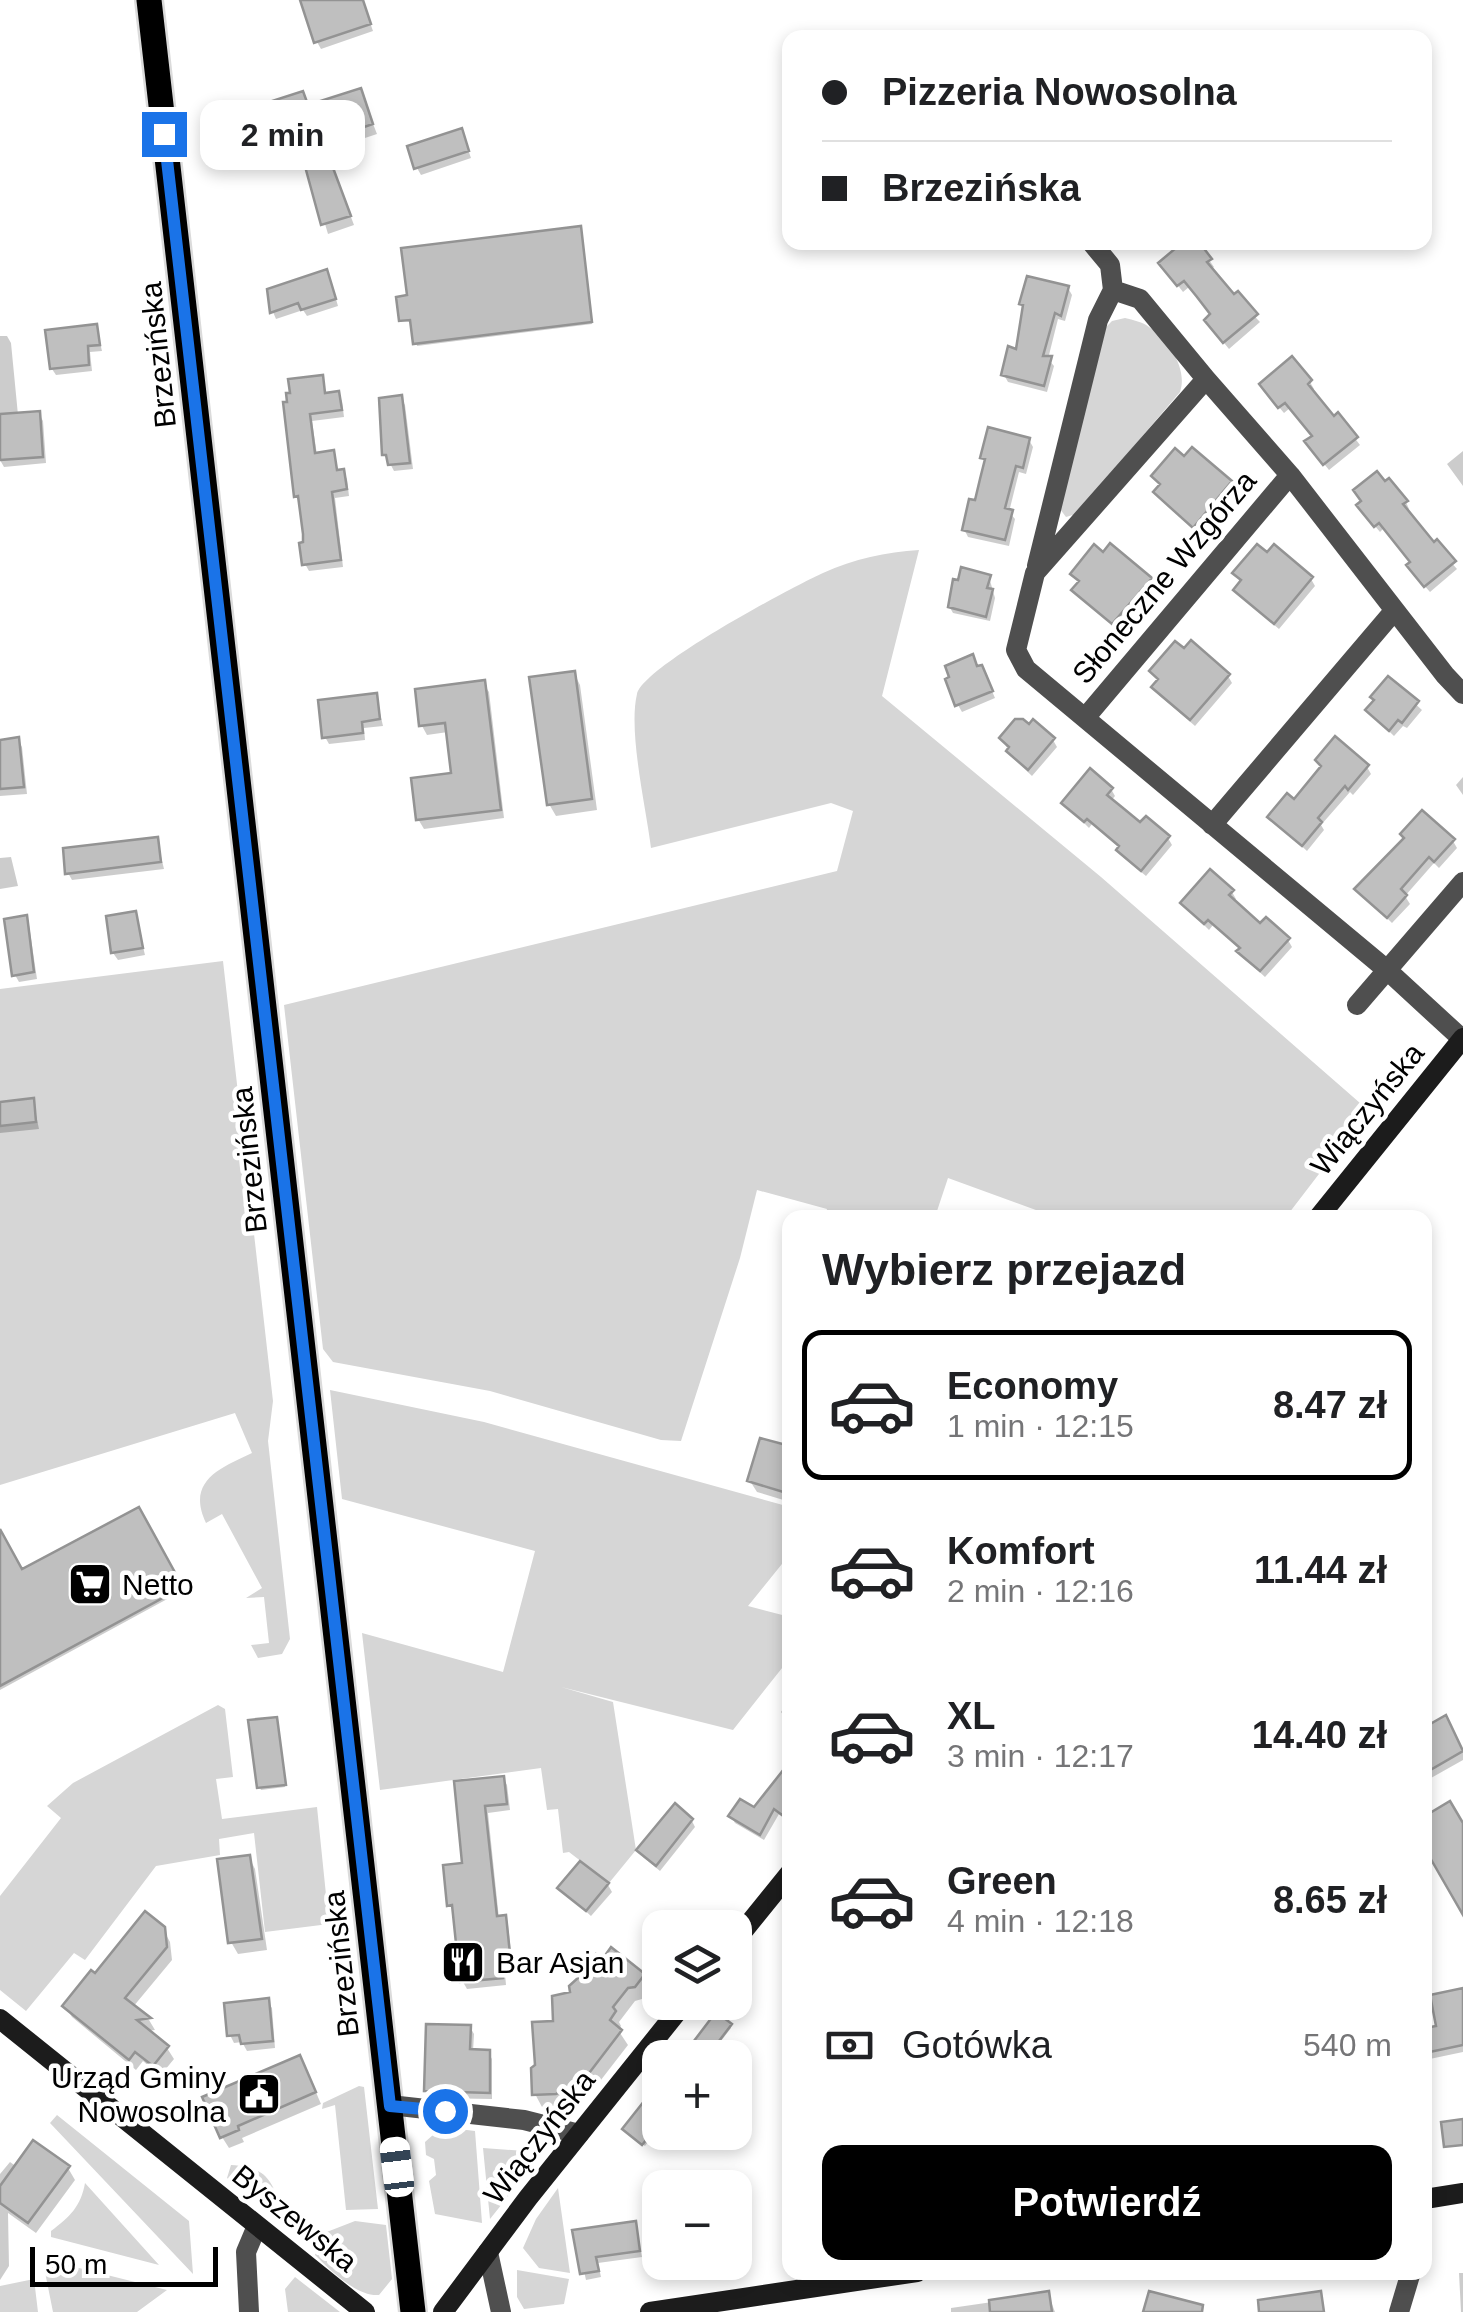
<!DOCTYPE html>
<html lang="pl">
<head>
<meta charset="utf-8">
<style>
	:root { --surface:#fff; --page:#f2f2f2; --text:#202124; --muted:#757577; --line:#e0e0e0; --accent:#000 }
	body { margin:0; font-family:Arial,sans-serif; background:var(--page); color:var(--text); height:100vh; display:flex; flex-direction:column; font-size:38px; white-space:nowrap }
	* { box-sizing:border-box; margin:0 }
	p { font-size:32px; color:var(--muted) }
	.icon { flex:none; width:55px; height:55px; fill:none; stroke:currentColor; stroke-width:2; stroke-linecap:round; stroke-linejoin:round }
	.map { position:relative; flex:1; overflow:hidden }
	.sheet { position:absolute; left:782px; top:1210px; width:650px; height:1070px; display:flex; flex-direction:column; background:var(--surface); border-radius:20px; box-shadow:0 5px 15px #0003 }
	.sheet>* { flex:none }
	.guide { position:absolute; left:782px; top:30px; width:650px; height:220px; border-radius:20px; box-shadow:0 5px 15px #0003; display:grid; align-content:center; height:220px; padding:0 40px; background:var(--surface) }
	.controls { position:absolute; left:642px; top:1910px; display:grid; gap:20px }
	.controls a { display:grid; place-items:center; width:110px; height:110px; border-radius:20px; background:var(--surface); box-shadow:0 5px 15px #0003; font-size:50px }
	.scale { position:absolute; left:30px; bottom:25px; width:188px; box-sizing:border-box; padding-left:10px; border:5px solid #000; border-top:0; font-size:28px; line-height:35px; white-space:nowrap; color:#000; -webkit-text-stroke:8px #fff; paint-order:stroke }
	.end { position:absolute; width:45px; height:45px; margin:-22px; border:12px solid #1a73e8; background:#fff; box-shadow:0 0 0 5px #fff }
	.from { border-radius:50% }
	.bubble { position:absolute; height:70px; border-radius:20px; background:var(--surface); box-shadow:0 5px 15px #0003; font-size:32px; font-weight:700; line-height:70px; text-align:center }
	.car { position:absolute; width:30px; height:60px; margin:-30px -15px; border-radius:12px; box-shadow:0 0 8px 2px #0007; background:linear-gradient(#fff 24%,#345 0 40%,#fff 0 76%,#345 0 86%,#fff 0) }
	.guide b { display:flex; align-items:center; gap:35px; height:95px; font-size:38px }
	.guide b+b { border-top:2px solid var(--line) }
	.guide i { width:25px; height:25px; background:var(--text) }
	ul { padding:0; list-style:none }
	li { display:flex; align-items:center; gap:30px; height:150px; margin:0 20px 15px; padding:0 20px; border:5px solid transparent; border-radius:20px }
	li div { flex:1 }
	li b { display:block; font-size:38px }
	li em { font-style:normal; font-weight:700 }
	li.active { border-color:var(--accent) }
	li>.icon { width:90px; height:90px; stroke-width:1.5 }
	h2 { padding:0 40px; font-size:45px; line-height:120px }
	.pay { display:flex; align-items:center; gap:25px; height:110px; padding:0 40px; font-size:38px }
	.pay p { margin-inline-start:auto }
	.primary-button { display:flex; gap:20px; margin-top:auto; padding:20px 40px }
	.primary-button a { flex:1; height:115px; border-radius:20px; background:var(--accent); color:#fff; font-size:40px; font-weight:700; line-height:115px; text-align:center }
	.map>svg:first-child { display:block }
</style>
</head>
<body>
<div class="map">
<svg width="1463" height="2312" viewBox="0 0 1463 2312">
	<rect width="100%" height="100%" fill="#fff"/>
	<path fill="#d6d6d6" d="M1125 318C1133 320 1143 322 1149 327 1169 341 1188 369 1180 392L1076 514 1066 517 1060 509 1106 327 1112 321Z
		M919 550 882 696 1101 877 1368 1110 1286 1217H1055L948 1178 935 1217H825L827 1209 757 1190 740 1258 681 1441 661 1440 490 1391 333 1362 323 1349 284 1005 837 871 853 811 831 803 651 848C646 807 628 732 637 694 644 666 790 588 823 573 854 559 886 552 919 550Z
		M223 961 273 1401 268 1441 290 1639 282 1654 258 1658 251 1645 269 1643 264 1597 246 1598 262 1588 222 1514 206 1523C186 1481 220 1468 252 1453L235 1413 0 1485V989Z
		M330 1390 484 1422 790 1507V1554L748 1606 790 1617V1658L733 1730 561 1687 613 1702 636 1850 609 1883 569 1852 563 1853 558 1809 547 1810 541 1768 380 1790 362 1633 503 1672 535 1551 342 1499Z
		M218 1705 225 1709 233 1777 216 1779 222 1819 317 1807 329 1924 265 1932 254 1833 219 1839 220 1855 156 1866 85 1960 74 1953 26 2011 0 1990V1896L61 1818 47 1806 73 1783Z
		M359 2086 364 2087 378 2209 346 2210 335 2105 322 2109 323 2103Z
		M57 2115 189 2221 193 2274 50 2123Z
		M442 2127 475 2131 482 2223 435 2214 429 2181 436 2175 434 2159 426 2155 425 2142Z
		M541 2143 542 2154 490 2219 483 2148 525 2151Z
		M231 2165C268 2168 268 2178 284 2208L280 2219 227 2178Z
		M85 2183 159 2265 51 2237V2231C70 2217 81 2206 85 2183Z
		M558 2188 570 2273 539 2268 523 2248 536 2219Z
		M355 2221 386 2225 392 2279 379 2295C357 2297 330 2270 315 2255L319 2235Z
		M51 2261 167 2290 137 2312H53L44 2267Z
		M517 2270 569 2279 564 2304 524 2309 517 2297Z
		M295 2277 340 2312H288L285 2289Z
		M34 2279 38 2312H0V2286Z"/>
	<path fill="#0003" d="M316 0H362L373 31 321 49 317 42Z
		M360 91 377 134 326 151 354 225 328 234 305 157 268 170 262 160 286 134 302 94 309 108Z
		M464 138 471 158 421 175 417 168Z
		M581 231 592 324 417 346 413 322 401 321Z
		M1209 260 1214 267 1210 270 1260 322 1229 349 1211 327 1213 316 1189 287 1183 292 1166 270Z
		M330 279 338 306 307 316 303 310 276 319 273 312Z
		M1068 288 1072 295 1065 321 1058 319 1048 359 1054 366 1047 392 1008 382 1004 375 1017 352 1025 309 1022 304Z
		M96 326 102 351 90 352 92 371 56 375 52 369Z
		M0 336H7L11 343 18 415 39 414 43 421 46 463 4 467 0 460Z
		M321 378 327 395 338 394 342 401 344 417 312 421 317 455 333 453 339 473 343 472 347 479 349 496 335 498 343 567 309 571 305 564 306 545 286 404Z
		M1310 382 1314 389 1311 392 1334 419 1338 416 1360 445 1329 470 1312 449 1314 437 1290 408 1284 413 1266 392Z
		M401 398 405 405 413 469 394 471 385 454Z
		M1029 440 1033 447 1026 474 1019 472 1009 512 1015 519 1009 546 968 537 964 529 977 503 987 464 983 457Z
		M1463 451V486L1447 464Z
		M1154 476 1230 483 1235 490 1198 533 1160 499 1156 492 1161 486Z
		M1406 502 1409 509 1406 511 1457 569 1430 592 1413 573 1412 563 1384 528 1380 532 1363 512Z
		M1073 574 1150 579 1154 586 1117 629 1079 597 1074 590 1080 584Z
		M1235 574 1311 579 1315 586 1279 629 1241 597 1236 590 1242 583Z
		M989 577 995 598 990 621 953 613 949 606 959 583Z
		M1152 671 1228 676 1232 683 1195 726 1158 694 1154 687 1159 681Z
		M574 673 580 685 597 810 556 816 549 804Z
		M985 675 995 698 962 712 958 705Z
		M1388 679 1422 710 1407 728 1403 726 1394 736 1368 711Z
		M483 683 489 692 504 818 424 829 418 819 454 776 448 732 427 735 422 726Z
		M376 696 383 726 364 728 365 740 329 744 325 737Z
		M1019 718 1053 740 1057 747 1032 776 1013 758 1002 739Z
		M18 740 22 747 27 794 0 796V742Z
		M1318 761 1367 767 1371 774 1353 795 1350 792 1321 825 1324 830 1307 851 1270 817 1294 802 1322 769Z
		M1463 777V795L1456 785Z
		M1111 789 1115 796 1111 801 1141 826 1168 838 1172 845 1146 876 1123 857 1120 848 1092 824 1089 828 1064 803Z
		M157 840 164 869 72 880 68 873Z
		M1453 841 1457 848 1439 868 1434 863 1405 896 1410 904 1392 923 1357 889Z
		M11 857 18 886 0 889V858Z
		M1232 892 1236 899 1232 902 1261 927 1288 940 1292 947 1265 977 1244 958 1241 950 1213 925 1209 930 1183 904Z
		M135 914 145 955 118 960 113 953 109 918Z
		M25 918 29 925 37 979 19 982 15 975Z
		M33 1101 39 1129 0 1133V1104Z
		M790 1388V1407L784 1397Z
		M790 1449V1502L757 1492 750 1481Z
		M138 1510 182 1591 0 1690V1556L21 1572Z
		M790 1698V1725L781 1712Z
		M1445 1718 1463 1750V1760L1431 1778 1425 1768V1730Z
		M277 1722 285 1787 261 1790 260 1788Z
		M790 1777V1815L786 1820 779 1814 764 1840 735 1823 731 1816 754 1810Z
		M503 1778 507 1785 510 1810 488 1813 499 1919 504 1918 508 1925 512 1961 504 1962 506 1985 467 1989 463 1982 454 1912 450 1905 464 1865 457 1783Z
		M692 1821 695 1827 660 1871 643 1857 639 1850Z
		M249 1857 255 1869 267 1950 238 1954 231 1942Z
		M608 1885 612 1892 591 1916 560 1888Z
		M163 1929 170 1942 172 1960 133 2007 149 2020 155 2030 146 2031 167 2048 174 2059 160 2076 143 2061 136 2070 72 2017 65 2006 96 1976Z
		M643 1976 651 1989 642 1999 635 2001 619 2022 621 2026 618 2030 628 2045 587 2098 564 2106 542 2107 535 2094 556 2024Z
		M267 2001 272 2008 275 2048 247 2051 242 2042 234 2043 230 2035Z
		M1463 2011V2052L1425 2060V2030L1439 2028Z
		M730 2025 731 2028 708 2058H683Z
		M470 2027 474 2034 473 2052H488L492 2059V2099L431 2098 427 2091Z
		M306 2069 321 2104 242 2138 244 2142 229 2148 222 2137Z
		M660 2086V2126L645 2146 627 2132Z
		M10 2162 17 2167 68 2168 75 2180 36 2233 8 2213 9 2266 0 2280V2174Z
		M635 2223 642 2257 598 2263 601 2277 586 2280 575 2232Z
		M1459 2273H1463V2312H1461Z
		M1048 2294 1055 2312H951V2308Z"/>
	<path fill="#bfbfbf" stroke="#939393" stroke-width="2.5" d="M300 0H363L371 24 314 43Z
		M361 88 373 124 323 141 351 216 321 225 300 148 260 161 254 142 283 133 272 101 303 91 308 105Z
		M462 128 469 151 414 169 407 146Z
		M581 226 592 322 413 344 410 320 399 321 396 297 407 295 401 248Z
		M1183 242H1199L1212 259 1207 262 1234 294 1238 291 1258 314 1223 343 1204 320 1210 314 1197 297 1184 281 1177 286 1158 263Z
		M327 269 336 299 301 310 298 303 270 313 267 289Z
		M1027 276 1069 286 1061 316 1055 313 1043 356H1052L1044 386 1001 375 1008 346 1016 349 1023 305 1019 304Z
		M97 324 100 345 88 346 89 365 50 369 45 330Z
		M1292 356 1312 380 1308 384 1334 416 1338 412 1358 437 1323 465 1304 441 1312 436 1285 403 1278 408 1259 384Z
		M323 375 325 393 339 391 342 410 310 414 315 453 334 450 337 470 344 469 347 489 332 492 341 560 302 565 299 543 303 542V534L298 496 294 497 283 402H287L286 393H290L288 379Z
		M402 395 410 463 388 465 386 455H382L379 398Z
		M40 411 43 457 0 460V414Z
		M988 427 1030 438 1023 468 1016 466 1005 508 1013 510 1005 540 962 530 969 499 975 500 980 479 985 459 980 458Z
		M1192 447 1232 481 1193 528 1153 492 1160 484 1151 476 1175 448 1184 456Z
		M1377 471 1385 481 1389 478 1408 501 1403 504 1434 542 1437 539 1456 561 1424 587 1406 565 1410 562 1379 523 1374 527 1356 505 1361 501 1353 490Z
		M1110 543 1152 578 1112 624 1071 590 1079 581 1070 574 1094 544 1103 552Z
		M1257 544 1267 552 1274 544 1313 577 1274 624 1233 590 1241 580 1232 573Z
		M961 567 991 575 987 588 993 589 986 617 948 607 953 579 958 580Z
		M1191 640 1230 674 1190 720 1151 687 1158 679 1149 671 1175 641 1184 648Z
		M973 654 977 666 982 665 993 691 955 706 945 679 949 677 945 666Z
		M575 671 592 799 547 805 529 677Z
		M1388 676 1419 701 1402 723 1398 720 1389 731 1365 710 1374 700 1370 697Z
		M485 680 501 810 416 820 411 778 451 773 445 723 419 726 415 689Z
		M377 693 380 719 362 722 363 733 322 738 318 700Z
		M1015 719H1023L1029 724 1033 719 1055 738 1028 770 1006 751 1009 747 999 738Z
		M1335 736 1369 765 1348 790 1345 786 1318 818 1322 822 1302 846 1267 817 1287 793 1294 799 1321 766 1315 760Z
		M19 737 24 787 0 789V740Z
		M1090 768 1113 788 1107 795 1123 808 1140 822 1146 816 1170 836 1141 871 1116 850 1119 846 1087 819 1084 822 1061 803Z
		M1422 810 1455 839 1434 862 1429 857 1401 889 1407 895 1387 918 1354 889 1404 838 1400 834Z
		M158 837 161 862 65 874 63 848Z
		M1210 869 1234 890 1229 895 1260 923 1266 917 1290 938 1260 971 1236 951 1240 948 1208 920 1204 924 1180 903Z
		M136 911 143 948 111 953 106 916Z
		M27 915 34 972 12 976 4 919Z
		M34 1098 36 1122 0 1126V1102Z
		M760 1438 790 1446V1494L747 1481Z
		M139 1507 183 1587 0 1686V1529L22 1569Z
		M1446 1715 1463 1751 1425 1773V1727Z
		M277 1717 286 1785 257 1788 248 1720Z
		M784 1769 790 1774V1804L782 1815 774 1809 760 1835 728 1816 740 1799 754 1807Z
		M504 1776 507 1804 485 1806 497 1916 506 1915 510 1954 501 1955 503 1978 460 1982 452 1905 447 1906 443 1865 462 1863 454 1781Z
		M1450 1801 1463 1823V1915L1425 1849V1816Z
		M675 1803 693 1819 656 1866 636 1850Z
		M250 1855 262 1939 228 1943 217 1859Z
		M580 1861 609 1883 586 1911 557 1888Z
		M145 1911 165 1927 167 1947 125 1998 151 2018 137 2020 169 2046 153 2066 135 2052 129 2060 62 2006 91 1970 95 1973Z
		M611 1947 645 1974 635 1987 628 1988 613 2007 616 2011 610 2020 622 2030 580 2085 556 2094 532 2095 531 2068 535 2065 532 2022 553 2021 552 1996 570 1992 569 1986 589 1968 596 1954 604 1957Z
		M1463 1988V2045L1425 2053V2028L1436 2026 1430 1995Z
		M269 1998 273 2041 241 2044 239 2035 227 2036 224 2003Z
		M716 2012 732 2024 706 2058H681Z
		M426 2024 471 2025 470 2049 490 2050V2093L424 2091Z
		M300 2055 316 2092 238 2126 239 2130 220 2138 202 2097Z
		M660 2081V2123L642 2145 622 2129Z
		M1463 2119V2145L1444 2147 1441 2122Z
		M33 2140 70 2166 28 2223 0 2203V2186Z
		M636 2221 640 2251 596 2257 599 2271 580 2274 572 2230Z
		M1049 2291 1052 2312H990L989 2300Z
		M1149 2291 1203 2305 1202 2312H1143Z
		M1321 2291 1324 2312H1259L1258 2300Z"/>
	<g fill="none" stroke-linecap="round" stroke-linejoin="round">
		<g stroke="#dbdbdb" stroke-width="30">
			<path id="primary" d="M149 0 413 2312"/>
		</g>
		<path stroke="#4f4f4f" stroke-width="20" d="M1091 242 1110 265 1113 290 1140 299 1206 379
			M1037 566 1098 320 1113 290
			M1085 718 1290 475
			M1212 825 1394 611
			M1357 1005 1463 882
			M1462 1039 1387 970 1026 669 1016 650 1035 573 1206 379 1290 475 1445 675 1463 694
			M390 2105 524 2120 579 2134
			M488 2252 501 2312
			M249 2312 246 2252 257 2226
			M1399 2312 1411 2272"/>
		<path stroke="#1c1c1c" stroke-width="20" d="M1318 1218 1463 1038
			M735 1941 790 1873
			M0 2019 365 2312
			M1425 2199 1463 2193
			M443 2312 528 2198 685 2002
			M650 2312 917 2272"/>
		<use href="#primary" stroke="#000" stroke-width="25"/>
	</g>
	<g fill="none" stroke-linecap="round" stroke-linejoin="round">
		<path stroke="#1a73e8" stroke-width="12" d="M164 134 390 2106 445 2111"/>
	</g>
	<defs>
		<g id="supermarket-square" transform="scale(2.25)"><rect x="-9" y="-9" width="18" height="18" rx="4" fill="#000" stroke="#fff"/><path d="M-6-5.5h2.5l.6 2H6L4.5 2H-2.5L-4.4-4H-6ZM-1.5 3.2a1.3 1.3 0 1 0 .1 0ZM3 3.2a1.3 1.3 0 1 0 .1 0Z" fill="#fff"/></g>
		<g id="restaurant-square" transform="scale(2.25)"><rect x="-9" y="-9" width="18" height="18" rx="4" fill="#000" stroke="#fff"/><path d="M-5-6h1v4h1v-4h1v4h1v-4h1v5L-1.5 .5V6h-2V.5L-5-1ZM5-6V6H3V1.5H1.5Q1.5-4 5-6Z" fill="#fff"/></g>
		<g id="civic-square" transform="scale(2.25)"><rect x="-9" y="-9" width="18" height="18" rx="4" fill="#000" stroke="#fff"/><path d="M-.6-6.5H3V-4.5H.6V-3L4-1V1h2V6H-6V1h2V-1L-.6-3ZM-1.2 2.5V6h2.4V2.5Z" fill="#fff"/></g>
	</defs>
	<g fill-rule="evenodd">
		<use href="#supermarket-square" x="90" y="1584"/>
		<use href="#restaurant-square" x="463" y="1962"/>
		<use href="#civic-square" x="259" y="2094"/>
	</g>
	<g text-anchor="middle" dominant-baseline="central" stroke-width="9" stroke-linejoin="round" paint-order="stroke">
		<g font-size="30" fill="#000" stroke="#fff">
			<text transform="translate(158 355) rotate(-96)">Brzezińska</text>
			<text transform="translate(1164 577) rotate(-50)">Słoneczne Wzgórza</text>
			<text transform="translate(1367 1109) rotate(-51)">Wiączyńska</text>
			<text transform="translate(249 1160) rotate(-96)">Brzezińska</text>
			<text transform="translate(341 1964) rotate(-96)">Brzezińska</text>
			<text transform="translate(539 2137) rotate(-52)">Wiączyńska</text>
			<text transform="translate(295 2218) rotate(39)">Byszewska</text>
		</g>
		<g font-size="30" fill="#000" stroke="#fff" text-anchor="start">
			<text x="122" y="1584">Netto</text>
			<text x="496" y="1962">Bar Asjan</text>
			<text x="226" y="2077" text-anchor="end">Urząd Gminy<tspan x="226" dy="34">Nowosolna</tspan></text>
		</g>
	</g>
</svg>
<div class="controls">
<a><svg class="icon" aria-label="layers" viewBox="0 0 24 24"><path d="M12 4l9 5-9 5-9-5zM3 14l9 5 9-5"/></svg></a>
<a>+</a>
<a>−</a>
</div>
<div class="scale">50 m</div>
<i class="end from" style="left:445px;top:2111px"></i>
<i class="end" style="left:164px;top:134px"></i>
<div class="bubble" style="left:200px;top:100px;width:165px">2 min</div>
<i class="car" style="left:397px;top:2167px;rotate:353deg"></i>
<div class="guide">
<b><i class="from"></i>Pizzeria Nowosolna</b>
<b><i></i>Brzezińska</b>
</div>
<section class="sheet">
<h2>Wybierz przejazd</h2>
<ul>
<li class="active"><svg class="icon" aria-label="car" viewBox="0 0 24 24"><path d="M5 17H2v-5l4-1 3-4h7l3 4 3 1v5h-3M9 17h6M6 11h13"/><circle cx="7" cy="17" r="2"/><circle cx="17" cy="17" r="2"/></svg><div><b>Economy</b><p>1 min · 12:15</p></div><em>8.47 zł</em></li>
<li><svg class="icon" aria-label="car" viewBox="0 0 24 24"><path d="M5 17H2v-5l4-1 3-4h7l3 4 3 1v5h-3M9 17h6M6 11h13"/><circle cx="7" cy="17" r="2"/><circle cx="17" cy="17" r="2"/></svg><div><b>Komfort</b><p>2 min · 12:16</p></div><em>11.44 zł</em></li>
<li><svg class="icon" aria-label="car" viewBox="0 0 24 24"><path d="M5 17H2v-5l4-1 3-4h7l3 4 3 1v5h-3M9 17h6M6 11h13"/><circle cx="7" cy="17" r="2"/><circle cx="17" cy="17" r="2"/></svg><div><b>XL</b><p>3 min · 12:17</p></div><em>14.40 zł</em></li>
<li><svg class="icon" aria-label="car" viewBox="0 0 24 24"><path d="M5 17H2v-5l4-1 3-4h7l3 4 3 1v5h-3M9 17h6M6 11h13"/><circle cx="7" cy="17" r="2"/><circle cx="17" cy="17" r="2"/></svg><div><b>Green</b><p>4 min · 12:18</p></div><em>8.65 zł</em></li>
</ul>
<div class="pay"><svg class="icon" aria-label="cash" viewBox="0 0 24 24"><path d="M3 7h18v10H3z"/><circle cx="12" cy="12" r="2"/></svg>Gotówka<p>540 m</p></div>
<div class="primary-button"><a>Potwierdź</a></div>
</section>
</div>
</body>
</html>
